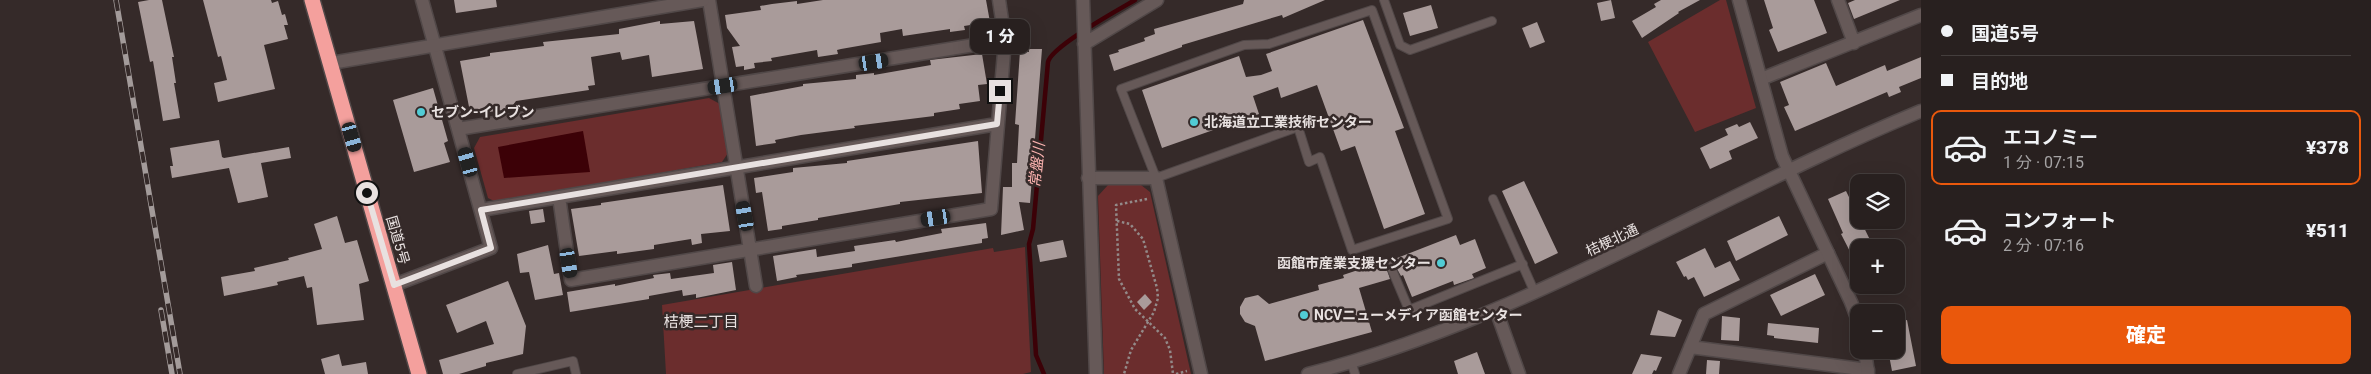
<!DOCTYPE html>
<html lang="ja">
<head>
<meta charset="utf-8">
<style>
	:root { --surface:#28201f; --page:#302828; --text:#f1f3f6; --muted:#a5a3a4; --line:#443e3d; --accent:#ea580c }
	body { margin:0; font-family:Roboto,"Noto Sans JP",sans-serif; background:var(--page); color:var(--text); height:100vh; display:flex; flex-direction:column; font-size:19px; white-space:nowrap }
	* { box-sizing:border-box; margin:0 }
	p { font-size:16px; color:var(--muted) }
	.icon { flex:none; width:28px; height:28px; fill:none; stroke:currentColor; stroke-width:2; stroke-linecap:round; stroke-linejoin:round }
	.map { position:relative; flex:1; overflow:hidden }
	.panel { display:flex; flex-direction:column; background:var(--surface); width:450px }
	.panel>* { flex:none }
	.guide { display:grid; align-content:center; height:110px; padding:0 20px; background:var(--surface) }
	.controls { position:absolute; left:1850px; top:174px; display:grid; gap:10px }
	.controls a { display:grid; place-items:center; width:55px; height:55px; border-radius:10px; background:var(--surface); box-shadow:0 5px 20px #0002,0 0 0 1px var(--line); font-size:25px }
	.end { position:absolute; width:22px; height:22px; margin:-11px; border:6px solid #e8e1e0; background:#111; box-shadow:0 0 0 2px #111 }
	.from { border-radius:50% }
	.bubble { position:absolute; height:35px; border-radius:10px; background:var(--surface); box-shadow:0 5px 20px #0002,0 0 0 1px var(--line); font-size:16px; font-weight:800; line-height:35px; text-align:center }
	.car { position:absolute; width:15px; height:30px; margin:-15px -8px; border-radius:6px; box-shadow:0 0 4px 1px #0007; background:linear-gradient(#222 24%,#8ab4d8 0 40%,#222 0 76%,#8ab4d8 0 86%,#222 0) }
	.guide b { display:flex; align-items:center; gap:18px; height:48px; font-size:19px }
	.guide b+b { border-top:1px solid var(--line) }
	.guide i { width:12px; height:12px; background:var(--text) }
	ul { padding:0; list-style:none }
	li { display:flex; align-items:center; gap:15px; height:75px; margin:0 10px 8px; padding:0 10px; border:2px solid transparent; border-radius:10px }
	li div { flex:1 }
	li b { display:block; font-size:19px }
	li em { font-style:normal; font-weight:800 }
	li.selected { border-color:var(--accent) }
	li>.icon { width:45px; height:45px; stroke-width:1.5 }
	.action { display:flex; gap:10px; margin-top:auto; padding:10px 20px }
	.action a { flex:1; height:58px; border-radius:10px; background:var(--accent); color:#fff; font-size:20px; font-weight:800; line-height:58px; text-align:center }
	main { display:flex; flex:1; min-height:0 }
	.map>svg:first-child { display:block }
</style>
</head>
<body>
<main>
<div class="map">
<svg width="1921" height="374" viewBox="0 0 1921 374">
	<rect width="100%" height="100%" fill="#352a29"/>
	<path fill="#6b2d2d" d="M1720 0H1726L1756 108 1695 132 1648 42Z
		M709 98 720 104 728 153 722 162 496 202 488 198 474 148 480 137Z
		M1108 185H1141L1150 192 1191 374H1104L1098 196Z
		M1025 247 1031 372 1023 374H666L662 305 993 248 994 252Z"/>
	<path fill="#3c0107" d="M583 131 590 172 504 178 498 147Z"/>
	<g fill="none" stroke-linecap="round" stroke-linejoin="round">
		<path stroke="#3c0107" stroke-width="4.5" d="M1044 374 1036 355 1029 244 1033 229 1048 62C1052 46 1118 10 1135 0"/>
	</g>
	<path fill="#a99b9a" d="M149 0H162L174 57H172L176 83H174L180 118 163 121 153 61 150 62 138 2Z
		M203 0H271L272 3 278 1 282 15 285 14 288 25H284L288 39 264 45 275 89 218 102 214 83 227 80 221 56 218 57Z
		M454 0H496L497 7 456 13Z
		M823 0H986L990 22 964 26 965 30 950 32V29L903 36 902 29 880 33 881 42 841 49 837 50 838 54 818 57 817 50 771 58 772 61 754 63 755 68 744 70V66L736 67 732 47 740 46 727 28 725 15 761 10 760 6 772 4 797 1V4Z
		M1244 0H1325L1283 18 1282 15 1182 45V47L1114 71 1109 55 1119 52 1118 50 1145 41 1144 38 1155 34 1154 29 1243 4Z
		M1611 0 1615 18 1601 21 1597 3Z
		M1661 0H1700L1678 12 1679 13 1642 38 1632 21 1656 7 1654 4Z
		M1764 0H1814L1827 33 1778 52 1769 30 1773 28Z
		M1855 0H1900L1854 19 1848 3Z
		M1431 5 1438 28 1410 36 1403 13Z
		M1363 20 1404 128 1395 131 1425 214 1384 229 1355 146 1341 151 1317 85 1281 98 1278 87 1253 96 1259 114 1162 148 1142 90 1239 56 1246 77 1261 75 1272 71 1266 54Z
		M660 21V24L694 21 703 69 652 77 649 55 622 60 620 52 591 57 595 85 588 86 589 90 516 101 510 109 489 112V109L470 112 460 61 490 56V53L544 46 543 42 619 34V29Z
		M1537 22 1545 42 1530 48 1522 28Z
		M1029 49H1042L1030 203 1019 202 1024 230 1001 235 1003 187H1012V163H1017L1019 125 1015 124 1020 51 1029 52Z
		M982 54 987 84 978 85 980 101 959 104 960 109 934 113V116L854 126 855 128 801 135 775 140 776 143 756 146 750 96 803 86V84L856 79V75L874 73V75L931 65 930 60Z
		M1921 57V78L1899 87 1901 92 1889 97 1887 92 1795 131 1784 107 1789 105 1780 82 1826 63 1836 86 1885 65 1887 71Z
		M433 88 448 141 444 143 450 162 414 172 393 100Z
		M1750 122 1758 138 1729 151 1732 159 1710 169 1700 148 1728 135 1725 129 1737 124 1739 127Z
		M219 140 222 157 224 158 289 147 291 158 261 163 268 197 238 203 229 168 172 178 170 166H173L170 148Z
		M978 141 982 193 900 202V204L818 218V220L782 226V229L768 231 762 192 756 193 754 178 793 172V168L847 163V161Z
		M1524 181 1558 253 1535 264 1502 191Z
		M723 185 730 231 701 234 702 243 692 245 691 239 654 245V249L617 254V251L579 256 571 209 601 205V203Z
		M1846 191 1874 248H1859V269L1841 234 1843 233 1828 199Z
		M543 209 545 222 531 224 529 211Z
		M337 216 345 243 357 240 369 281 359 284 364 320 317 325 312 287 307 288 304 276 277 282 278 285 224 296 221 277 255 271 254 268 289 260 288 258 322 249 314 224Z
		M1779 216 1788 235 1736 261 1727 241Z
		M986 223 988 238 982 239V243L852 264V267L796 275 797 277 777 281 773 256 816 249 817 257 855 251 854 246 895 240 896 242 942 233 941 229Z
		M1456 235 1460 245 1475 239 1486 268 1472 274 1474 278 1454 285 1453 281 1412 297 1403 275 1401 276 1392 260Z
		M1063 240 1067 257 1040 262 1037 245Z
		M548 245 554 274 559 273 563 295 535 300 529 272 520 273 517 254Z
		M1705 248 1715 268 1730 261 1740 280 1704 297 1694 277 1688 280 1686 276 1684 277 1676 262Z
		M732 262 736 290 696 298V294L683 296 682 290 649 296V299L570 312 567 292 615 284V286L654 278 653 275 670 273 671 279 714 273 713 265Z
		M1379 263H1385L1390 279 1359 288 1372 332 1265 361 1255 326 1245 322 1240 314V307L1245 298 1258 295 1269 304 1319 290 1318 285 1344 278 1343 275Z
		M1815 274 1825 295 1781 316 1770 295Z
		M508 281 526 326 523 354 486 363V366L459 374H443L439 360 494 344 486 321 457 333 446 305Z
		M1145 294 1152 302 1144 310 1137 302Z
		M1658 310 1682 320 1675 337 1650 335Z
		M1722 316 1740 318 1739 341 1721 340Z
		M1907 320 1916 366 1892 371 1888 350H1896V322Z
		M1768 323 1819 328 1818 343 1774 338V336L1767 335Z
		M1477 352 1485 374H1458L1454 361Z
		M339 354 342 366 366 362 368 374H325L321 359Z
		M1641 354 1662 357 1656 371 1654 370 1652 374H1632Z
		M1707 360 1720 361 1719 374H1706Z"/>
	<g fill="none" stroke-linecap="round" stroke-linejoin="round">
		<g stroke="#514848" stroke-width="10">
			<path id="lane" d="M1384 0 1400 45 1410 50 1492 21
				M1372 10 1448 219 1352 250 1320 157 1309 162 1298 127 1156 178 1121 89 1244 45 1269 44Z
				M1493 199 1535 293
				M1390 265 1409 310 1523 264
				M1351 361 1355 374
				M517 374 573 361 576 374"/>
		</g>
		<g stroke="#514848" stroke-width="15">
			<path id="street" d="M709 0 756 286
				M1838 0 1854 43
				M1761 79 1921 15
				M458 129 1005 40
				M1088 178H1156L1201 374
				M559 197 997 124
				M481 210 559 197 571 280 991 209 1005 40 999 0
				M394 285 491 248 422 0
				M1496 310 1519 374
				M1690 347 1868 370
				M1679 374 1704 314 1828 253"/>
		</g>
		<g stroke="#514848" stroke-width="15">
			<path id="secondary" d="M1083 0 1096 374
				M1739 0 1782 156 1851 302 1859 323
				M1084 44 1157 0
				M331 63 703 0
				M1865 350 1868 374
				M1308 374C1525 318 1715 196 1921 111"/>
		</g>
		<g stroke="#514848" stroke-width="18">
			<path id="highway" d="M312 0 419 374"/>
		</g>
		<path stroke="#938a89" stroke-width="2.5" stroke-dasharray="2.5 2.5" stroke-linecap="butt" d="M1147 199 1116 205 1119 279 1135 309 1165 338 1170 350 1173 374
			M1117 221 1130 224 1143 239 1157 288 1158 298 1154 312 1131 350 1124 374
			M1176 374 1187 371"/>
		<use href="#lane" stroke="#665958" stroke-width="8"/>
		<use href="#street" stroke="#665958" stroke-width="12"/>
		<use href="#secondary" stroke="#665958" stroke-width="12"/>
		<use href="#highway" stroke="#f4a09d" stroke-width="15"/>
		<g stroke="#a39b9a" stroke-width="5.5">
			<path id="rail" d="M116 0 180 374
				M161 310 172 374"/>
		</g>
		<use href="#rail" stroke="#352a29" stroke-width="4" stroke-dasharray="11" stroke-linecap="butt"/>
	</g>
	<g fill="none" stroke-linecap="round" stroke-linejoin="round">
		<path stroke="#e8e1e0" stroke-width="6" d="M367 193 394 285 491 248 481 210 997 124 1000 91"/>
	</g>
	<g fill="#51ccd5" stroke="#352a29" stroke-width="2">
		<circle cx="421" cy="112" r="5"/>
		<circle cx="1194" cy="122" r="5"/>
		<circle cx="1441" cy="263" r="5"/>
		<circle cx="1304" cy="315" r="5"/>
	</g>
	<g text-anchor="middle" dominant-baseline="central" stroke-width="5" stroke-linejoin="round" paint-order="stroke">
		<g font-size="14" font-weight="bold" fill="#e8e1e0" stroke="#352a29" text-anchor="start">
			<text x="431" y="112">セブン-イレブン</text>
			<text x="1204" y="122">北海道立工業技術センター</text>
			<text x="1431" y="263" text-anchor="end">函館市産業支援センター</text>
			<text x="1314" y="315">NCVニューメディア函館センター</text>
		</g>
		<g font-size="14" fill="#e8e1e0" stroke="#352a29">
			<text transform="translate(398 240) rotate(74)">国道5号</text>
			<text transform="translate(1612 240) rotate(-25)">桔梗北通</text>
		</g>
		<g font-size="15" font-style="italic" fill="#fdb4b1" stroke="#352a29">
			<text transform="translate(1037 165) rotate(-84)">常盤川</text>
		</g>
		<g font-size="15" fill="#e8e1e0" stroke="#352a29">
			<text x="701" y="322">桔梗二丁目</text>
		</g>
	</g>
</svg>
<div class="controls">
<a><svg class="icon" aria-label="layers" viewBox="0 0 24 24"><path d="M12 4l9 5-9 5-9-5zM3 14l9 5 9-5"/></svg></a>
<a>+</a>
<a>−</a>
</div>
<i class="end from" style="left:367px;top:193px"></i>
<i class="end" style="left:1000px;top:91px"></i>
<div class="bubble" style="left:970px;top:19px;width:60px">1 分</div>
<i class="car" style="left:874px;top:62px;rotate:81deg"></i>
<i class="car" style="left:723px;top:86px;rotate:261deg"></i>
<i class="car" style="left:352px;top:137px;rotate:164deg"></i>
<i class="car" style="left:468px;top:162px;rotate:344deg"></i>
<i class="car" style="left:745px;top:216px;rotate:350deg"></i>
<i class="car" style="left:936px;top:218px;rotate:261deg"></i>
<i class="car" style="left:569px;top:263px;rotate:171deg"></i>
</div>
<section class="panel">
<div class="guide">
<b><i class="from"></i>国道5号</b>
<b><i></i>目的地</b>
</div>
<ul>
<li class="selected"><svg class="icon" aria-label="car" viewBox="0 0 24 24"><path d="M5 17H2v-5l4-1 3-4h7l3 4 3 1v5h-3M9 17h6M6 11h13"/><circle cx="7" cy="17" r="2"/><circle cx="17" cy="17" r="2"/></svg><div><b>エコノミー</b><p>1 分 · 07:15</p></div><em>¥378</em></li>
<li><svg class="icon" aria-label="car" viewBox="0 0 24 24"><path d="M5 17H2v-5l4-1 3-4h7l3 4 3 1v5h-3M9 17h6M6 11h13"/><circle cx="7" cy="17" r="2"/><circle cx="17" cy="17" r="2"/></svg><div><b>コンフォート</b><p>2 分 · 07:16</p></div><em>¥511</em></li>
</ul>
<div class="action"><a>確定</a></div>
</section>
</main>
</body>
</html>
